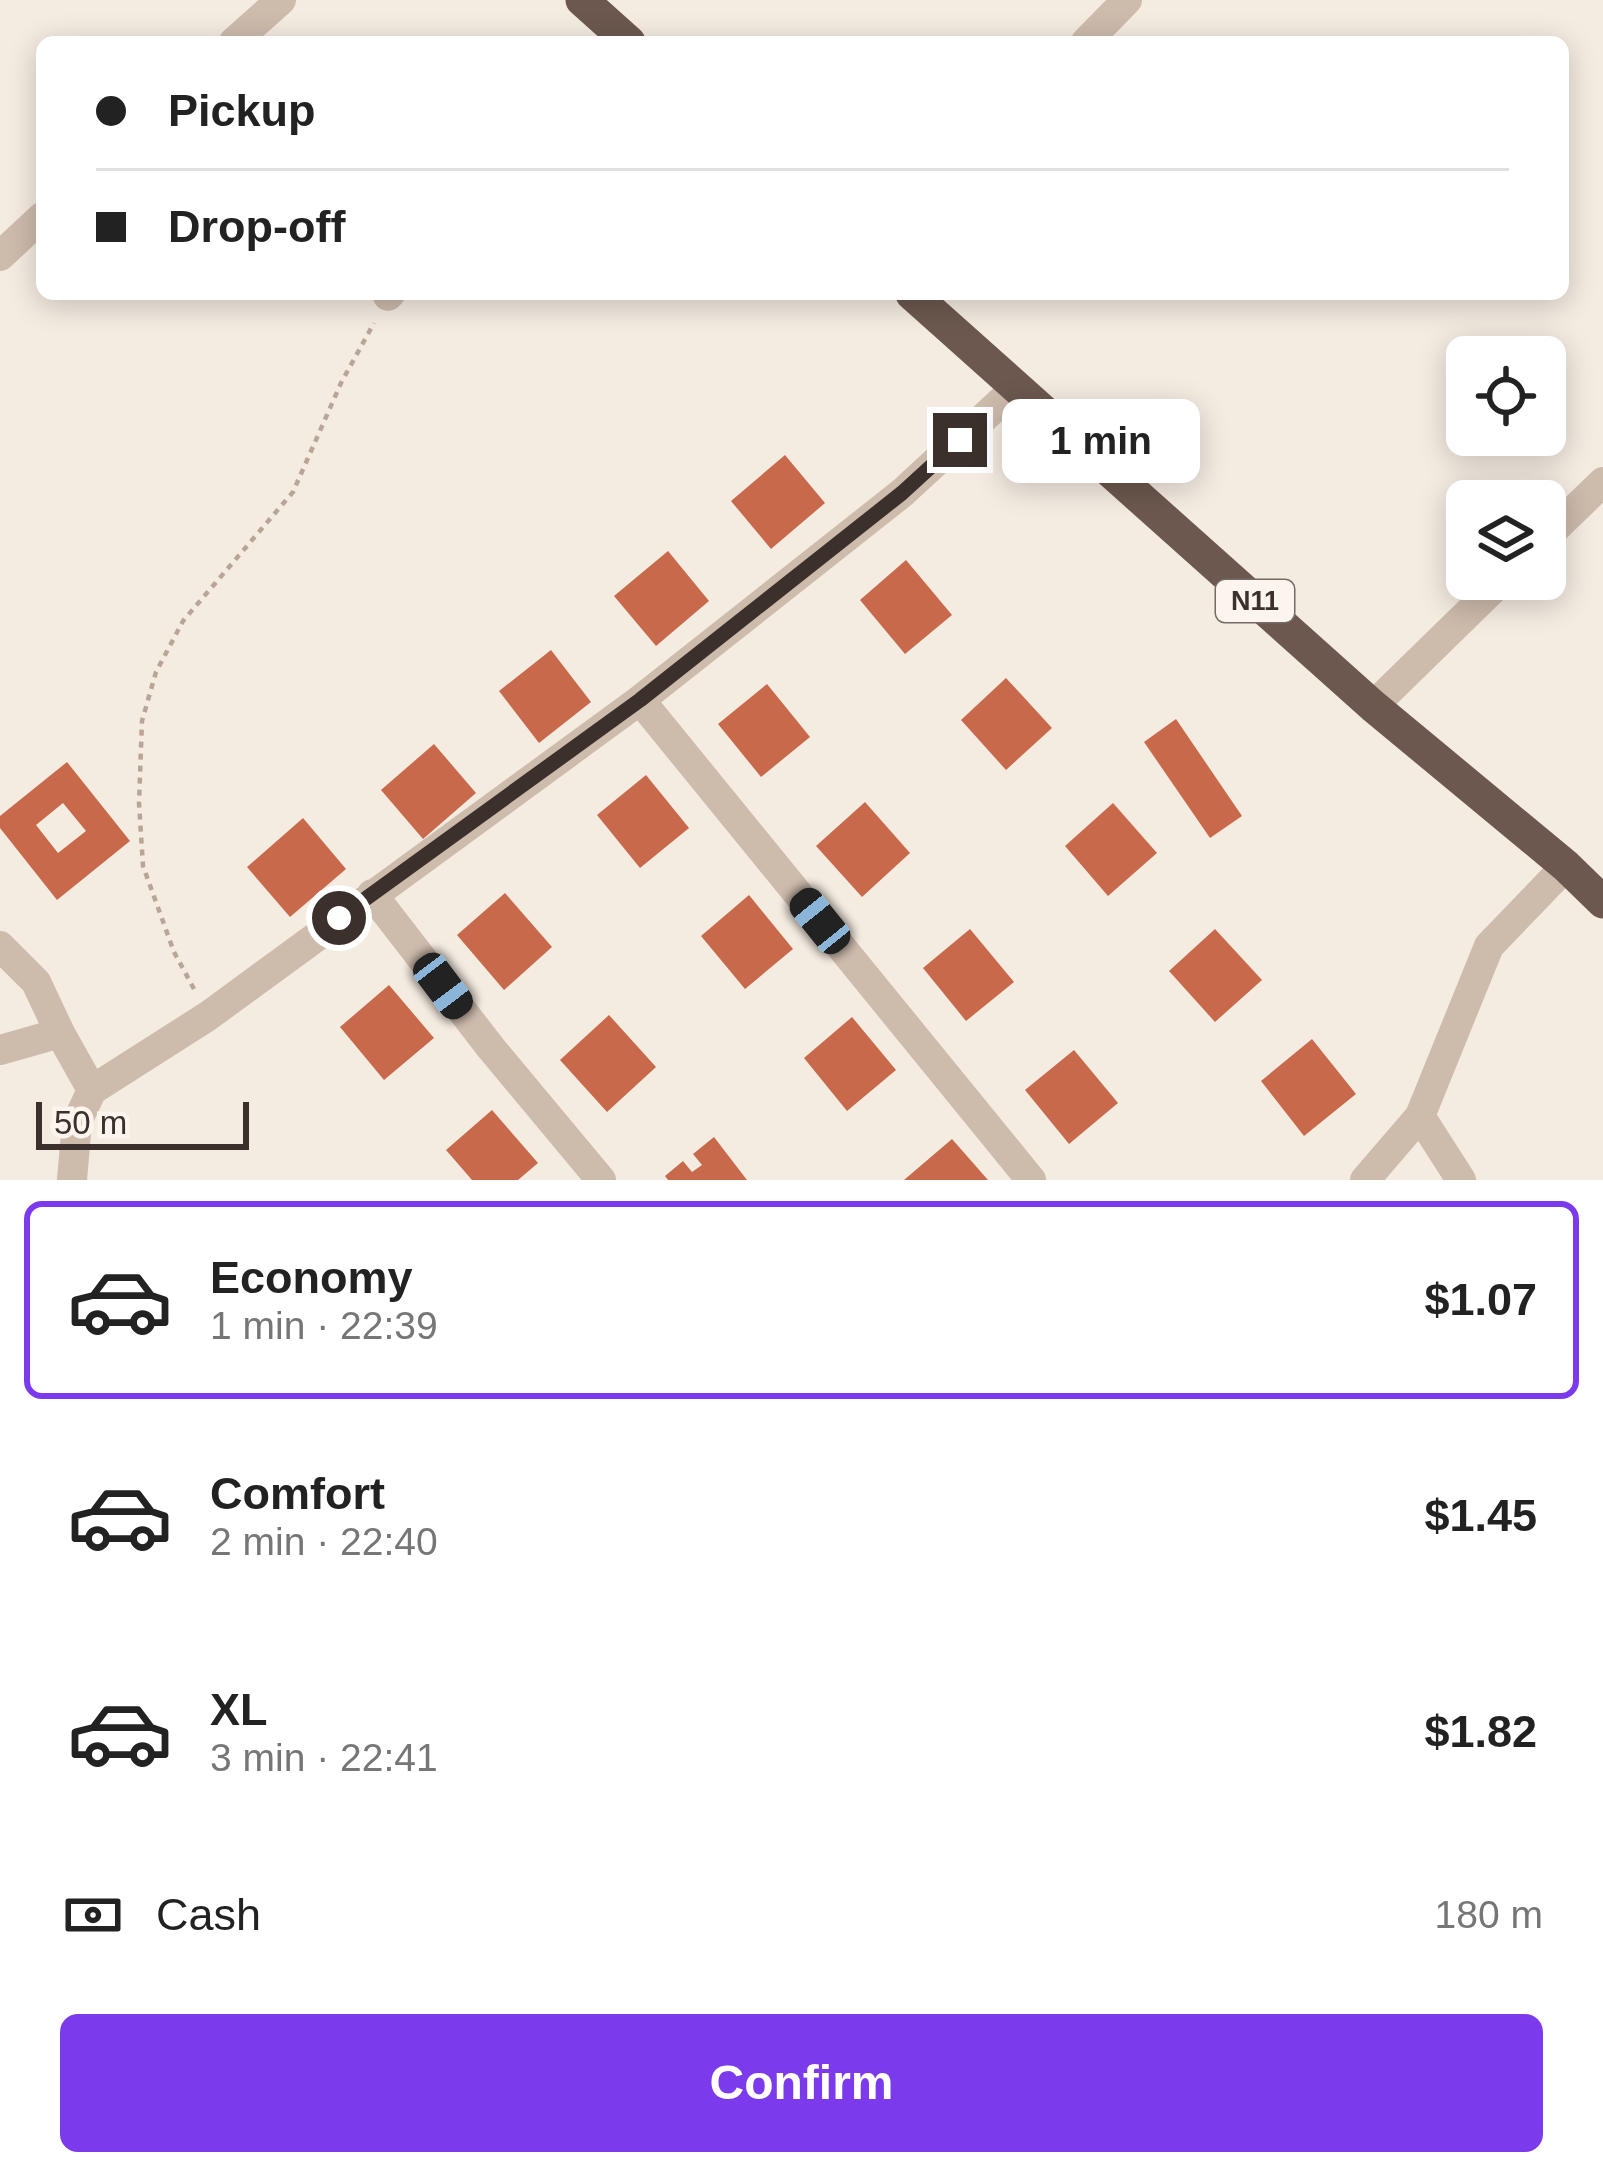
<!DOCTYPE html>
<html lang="en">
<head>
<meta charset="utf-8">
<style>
	:root { --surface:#fff; --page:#f6f6f6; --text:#222; --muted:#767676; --line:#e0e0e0; --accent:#7c3aed }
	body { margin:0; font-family:Helvetica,sans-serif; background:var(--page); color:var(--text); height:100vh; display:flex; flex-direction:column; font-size:45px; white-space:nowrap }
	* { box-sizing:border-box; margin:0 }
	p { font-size:39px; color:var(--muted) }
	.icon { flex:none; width:66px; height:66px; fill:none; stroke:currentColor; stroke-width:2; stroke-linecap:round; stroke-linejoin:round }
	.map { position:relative; height:1180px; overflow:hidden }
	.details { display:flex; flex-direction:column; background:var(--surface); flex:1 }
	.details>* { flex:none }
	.guide { position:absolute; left:36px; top:36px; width:1533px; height:264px; border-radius:18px; box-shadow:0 6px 30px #0003; display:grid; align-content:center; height:264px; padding:0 60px; background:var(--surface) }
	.buttons { position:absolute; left:1446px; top:336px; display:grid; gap:24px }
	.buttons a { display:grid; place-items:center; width:120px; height:120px; border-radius:18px; background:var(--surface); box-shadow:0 6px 30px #0003; font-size:60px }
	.scale { position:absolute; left:36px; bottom:30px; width:213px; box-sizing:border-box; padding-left:12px; border:6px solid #3b302b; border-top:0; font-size:33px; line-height:42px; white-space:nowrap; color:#3b302b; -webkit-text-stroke:9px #fbf5ee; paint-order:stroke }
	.end { position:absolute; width:54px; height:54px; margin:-27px; border:15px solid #3b302b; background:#fff; box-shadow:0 0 0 6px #fff }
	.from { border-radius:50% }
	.bubble { position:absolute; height:84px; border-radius:18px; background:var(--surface); box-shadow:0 6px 30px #0003; font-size:39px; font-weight:600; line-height:84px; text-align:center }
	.car { position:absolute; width:36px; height:72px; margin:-36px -18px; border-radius:15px; box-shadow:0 0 9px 3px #0007; background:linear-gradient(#222 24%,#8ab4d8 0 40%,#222 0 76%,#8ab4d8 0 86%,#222 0) }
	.guide b { display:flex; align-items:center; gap:42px; height:114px; font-size:45px }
	.guide b+b { border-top:3px solid var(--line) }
	.guide i { width:30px; height:30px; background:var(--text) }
	ul { padding:21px 0 0; list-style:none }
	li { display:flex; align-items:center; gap:36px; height:198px; margin:0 24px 18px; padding:0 36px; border:6px solid transparent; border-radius:18px }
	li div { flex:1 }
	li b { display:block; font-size:45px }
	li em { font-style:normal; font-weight:600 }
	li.current { border-color:var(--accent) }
	li>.icon { width:108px; height:108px; stroke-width:1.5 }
	.pay { display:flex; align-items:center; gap:30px; height:132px; padding:0 60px; font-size:45px }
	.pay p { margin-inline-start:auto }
	.primary-button { display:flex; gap:24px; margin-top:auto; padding:24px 60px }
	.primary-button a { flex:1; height:138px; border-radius:18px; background:var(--accent); color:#fff; font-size:48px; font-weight:600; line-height:138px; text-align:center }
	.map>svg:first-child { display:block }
</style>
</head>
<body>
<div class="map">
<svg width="1603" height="1180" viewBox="0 0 1603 1180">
	<rect width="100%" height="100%" fill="#f4ebe1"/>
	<path fill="#c8694b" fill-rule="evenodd" d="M785 455 825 503 771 549 731 501Z
		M668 551 709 601 656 646 614 596Z
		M906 560 952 615 905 654 860 600Z
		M551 650 591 702 539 743 499 691Z
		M1006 678 1052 728 1006 770 961 720Z
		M767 684 810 737 761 777 718 724Z
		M1176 719 1242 816 1210 838 1144 742Z
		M434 744 476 793 423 839 381 790Z
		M67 762 130 841 57 900 0 828V816ZM63 803 86 831 58 853 36 825Z
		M646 775 689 828 640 868 597 815Z
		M865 802 910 853 862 897 816 846Z
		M1113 803 1157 853 1108 896 1065 846Z
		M303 818 346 869 290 917 247 867Z
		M505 893 552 947 504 990 457 935Z
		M749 895 793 949 745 989 701 936Z
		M970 929 1014 982 966 1021 923 968Z
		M1215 929 1262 980 1215 1022 1169 971Z
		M389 985 434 1038 384 1080 340 1027Z
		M609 1015 656 1067 607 1112 560 1060Z
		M852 1017 896 1070 847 1111 804 1058Z
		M1312 1039 1356 1094 1304 1136 1261 1081Z
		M1074 1050 1118 1103 1069 1144 1025 1090Z
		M492 1110 538 1163 518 1180H472L446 1150Z
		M714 1137 747 1180H668L665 1176 683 1161 692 1172 702 1165 693 1154Z
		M952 1139 988 1180H904Z"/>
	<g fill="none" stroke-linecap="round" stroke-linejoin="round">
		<path stroke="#b9a596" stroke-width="4.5" stroke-dasharray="6 6" stroke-linecap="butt" d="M194 989 174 952 143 866 139 803 142 721 156 672 183 621 293 492 341 383 374 323"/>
		<path stroke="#cdbbac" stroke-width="30" d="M234 42 281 0
			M1086 42 1127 0
			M0 256 42 217
			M388 296 390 294
			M1545 538 1603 482
			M640 700 1031 1180
			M1373 706 1503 579
			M372 894 491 1048 601 1180
			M0 946 36 982 60 1033
			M0 1050 60 1033 92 1090
			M1420 1116 1461 1180
			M72 1180 77 1122 92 1090 208 1016 640 700 902 493 1017 387
			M1365 1180 1420 1116 1489 946 1566 866"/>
		<path stroke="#6c584f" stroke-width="33" d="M582 0 629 42
			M912 294 1373 706 1566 866 1603 902"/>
	</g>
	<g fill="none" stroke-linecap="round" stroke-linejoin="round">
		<path stroke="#3b302b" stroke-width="15" d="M339 918 640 700 902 493 960 440"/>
	</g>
	<g text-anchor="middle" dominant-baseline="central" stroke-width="9" stroke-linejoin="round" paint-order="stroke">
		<rect fill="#fbf5ee" stroke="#756b66" stroke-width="3" x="1216" y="580" width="78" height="42" rx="9"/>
		<g font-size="27" font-weight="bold" fill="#3b302b">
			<text x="1255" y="601">N11</text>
		</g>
	</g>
</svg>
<div class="buttons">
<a><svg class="icon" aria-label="locate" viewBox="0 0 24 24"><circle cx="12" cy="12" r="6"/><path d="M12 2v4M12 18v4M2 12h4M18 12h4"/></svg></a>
<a><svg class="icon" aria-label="layers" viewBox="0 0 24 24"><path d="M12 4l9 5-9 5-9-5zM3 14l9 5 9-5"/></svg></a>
</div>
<div class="scale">50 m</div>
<i class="end from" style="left:339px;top:918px"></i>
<i class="end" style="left:960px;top:440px"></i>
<div class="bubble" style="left:1002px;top:399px;width:198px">1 min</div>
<i class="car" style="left:820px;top:921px;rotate:321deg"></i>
<i class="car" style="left:443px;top:986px;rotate:143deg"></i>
<div class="guide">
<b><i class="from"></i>Pickup</b>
<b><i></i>Drop-off</b>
</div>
</div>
<section class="details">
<ul>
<li class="current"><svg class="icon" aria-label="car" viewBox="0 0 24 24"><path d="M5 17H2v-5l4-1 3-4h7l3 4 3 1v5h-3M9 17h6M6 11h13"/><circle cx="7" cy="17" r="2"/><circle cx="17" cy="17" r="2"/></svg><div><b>Economy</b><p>1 min · 22:39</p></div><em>$1.07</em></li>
<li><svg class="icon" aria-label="car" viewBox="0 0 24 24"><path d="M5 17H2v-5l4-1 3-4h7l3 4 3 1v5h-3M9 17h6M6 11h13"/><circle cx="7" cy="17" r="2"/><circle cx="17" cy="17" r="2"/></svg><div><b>Comfort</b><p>2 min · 22:40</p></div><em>$1.45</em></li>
<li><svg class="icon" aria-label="car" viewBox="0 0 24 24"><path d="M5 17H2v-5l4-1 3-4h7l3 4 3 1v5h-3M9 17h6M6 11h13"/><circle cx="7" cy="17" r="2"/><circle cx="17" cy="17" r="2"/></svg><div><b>XL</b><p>3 min · 22:41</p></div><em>$1.82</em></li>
</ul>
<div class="pay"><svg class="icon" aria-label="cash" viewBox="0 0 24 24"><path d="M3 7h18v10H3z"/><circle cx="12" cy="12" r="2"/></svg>Cash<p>180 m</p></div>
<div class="primary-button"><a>Confirm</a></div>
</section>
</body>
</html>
